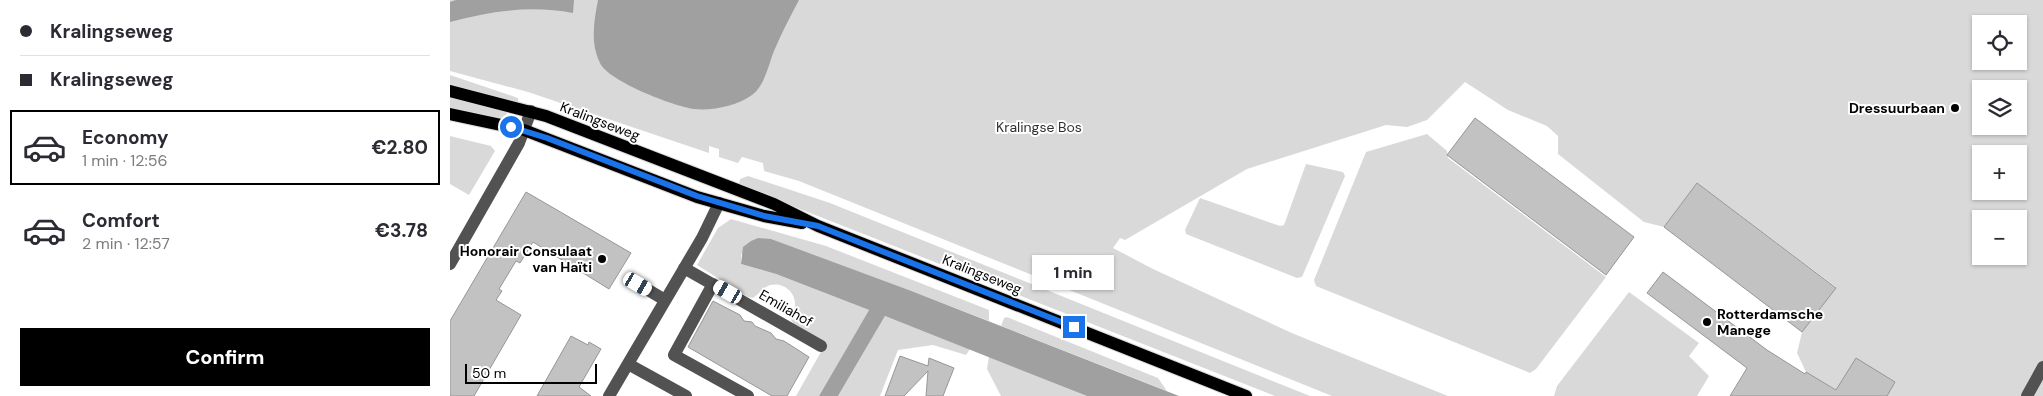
<!DOCTYPE html>
<html lang="en">
<head>
<meta charset="utf-8">
<style>
	:root { --surface:#fff; --page:#f7f7f7; --text:#2b2b33; --muted:#7c7c81; --line:#e1e1e2; --accent:#000 }
	body { margin:0; font-family:"DM Sans",sans-serif; background:var(--page); color:var(--text); height:100vh; display:flex; flex-direction:column; font-size:19px; white-space:nowrap }
	* { box-sizing:border-box; margin:0 }
	p { font-size:16px; color:var(--muted) }
	.icon { flex:none; width:28px; height:28px; fill:none; stroke:currentColor; stroke-width:2; stroke-linecap:round; stroke-linejoin:round }
	.map { position:relative; flex:1; overflow:hidden }
	.side { display:flex; flex-direction:column; background:var(--surface); width:450px }
	.side>* { flex:none }
	.banner { display:grid; align-content:center; height:110px; padding:0 20px; background:var(--surface) }
	.fabs { position:absolute; left:1522px; top:15px; display:grid; gap:10px }
	.fabs a { display:grid; place-items:center; width:55px; height:55px; border-radius:0px; background:var(--surface); box-shadow:0 1px 4px #0004; font-size:25px }
	.scale { position:absolute; left:15px; bottom:12px; width:132px; box-sizing:border-box; padding-left:5px; border:2px solid #000; border-top:0; font-size:14px; line-height:18px; white-space:nowrap; color:#000; -webkit-text-stroke:4px #fff; paint-order:stroke }
	.end { position:absolute; width:22px; height:22px; margin:-11px; border:6px solid #1a73e8; background:#fff; box-shadow:0 0 0 2px #fff }
	.from { border-radius:50% }
	.bubble { position:absolute; height:35px; border-radius:0px; background:var(--surface); box-shadow:0 1px 4px #0004; font-size:16px; font-weight:800; line-height:35px; text-align:center }
	.car { position:absolute; width:15px; height:30px; margin:-15px -8px; border-radius:6px; box-shadow:0 0 4px 1px #0007; background:linear-gradient(#fff 24%,#345 0 40%,#fff 0 76%,#345 0 86%,#fff 0) }
	.banner b { display:flex; align-items:center; gap:18px; height:48px; font-size:19px }
	.banner b+b { border-top:1px solid var(--line) }
	.banner i { width:12px; height:12px; background:var(--text) }
	ul { padding:0; list-style:none }
	li { display:flex; align-items:center; gap:15px; height:75px; margin:0 10px 8px; padding:0 10px; border:2px solid transparent; border-radius:0px }
	li div { flex:1 }
	li b { display:block; font-size:19px }
	li em { font-style:normal; font-weight:800 }
	li.current { border-color:var(--accent) }
	li>.icon { width:45px; height:45px; stroke-width:1.5 }
	.action { display:flex; gap:10px; margin-top:auto; padding:10px 20px }
	.action a { flex:1; height:58px; border-radius:0px; background:var(--accent); color:#fff; font-size:20px; font-weight:800; line-height:58px; text-align:center }
	main { display:flex; flex:1; min-height:0 }
	.map>svg:first-child { display:block }
</style>
</head>
<body>
<main>
<section class="side">
<div class="banner">
<b><i class="from"></i>Kralingseweg</b>
<b><i></i>Kralingseweg</b>
</div>
<ul>
<li class="current"><svg class="icon" aria-label="car" viewBox="0 0 24 24"><path d="M5 17H2v-5l4-1 3-4h7l3 4 3 1v5h-3M9 17h6M6 11h13"/><circle cx="7" cy="17" r="2"/><circle cx="17" cy="17" r="2"/></svg><div><b>Economy</b><p>1 min · 12:56</p></div><em>€2.80</em></li>
<li><svg class="icon" aria-label="car" viewBox="0 0 24 24"><path d="M5 17H2v-5l4-1 3-4h7l3 4 3 1v5h-3M9 17h6M6 11h13"/><circle cx="7" cy="17" r="2"/><circle cx="17" cy="17" r="2"/></svg><div><b>Comfort</b><p>2 min · 12:57</p></div><em>€3.78</em></li>
</ul>
<div class="action"><a>Confirm</a></div>
</section>
<div class="map">
<svg width="1593" height="396" viewBox="0 0 1593 396">
	<rect width="100%" height="100%" fill="#fff"/>
	<path fill="#d9d9d9" fill-rule="evenodd" d="M0 0H1593V396H1397L1356 372 1347 353 1352 332 1386 287 1247 183 1214 227 1194 222 1108 154V136L1097 126 1058 110 1015 82 977 120 957 127 936 125 797 169 675 240 670 238 663 248 703 269 844 334 998 396H882L349 181 314 171 313 163 292 157 288 163 269 157V149L259 146V153L78 92 0 71ZM1531 24H1569V61H1531ZM1531 89H1569V126H1531ZM1531 154H1569V191H1531ZM1531 219H1569V256H1531Z
		M0 75 68 98V104L0 87Z
		M0 97 56 111 57 113 56 119 54 121 0 108Z
		M977 134 997 151 998 158 1156 277 1086 369 1080 373 866 286 864 280 916 152Z
		M0 136 41 146 45 151 19 195 0 184Z
		M856 164 893 172 895 176 852 277 847 278 736 234 735 230 750 198 830 226 834 225Z
		M298 176 380 203 860 396H825L289 185 290 179Z
		M281 219 376 246 539 310V321L464 292 291 254V264L326 274 419 310 369 396H346L376 343 344 324 341 320C342 314 345 310 345 304 345 289 328 280 316 287 311 290 308 295 303 298L298 297 247 265 268 228Z
		M1179 292 1249 343 1239 356 1259 376 1247 396H1104L1107 386Z
		M435 316 520 349 516 355 483 345 448 350 430 396H388Z
		M557 317 708 378 717 391 551 326 554 318Z
		M539 356 637 396H551L537 369Z"/>
	<path fill="#a0a0a0" d="M6 0H124L123 13C81 5 41 11 0 22V2Z
		M148 0H349C340 17 331 34 324 51 318 66 315 85 302 95 287 106 262 111 244 109 223 106 158 81 150 63 140 43 144 21 148 0Z
		M308 238 321 239 464 292 729 396H637L435 316 388 396H369L419 310 326 274 291 264 293 247 301 241Z"/>
	<path fill="#c2c2c2" stroke="#969696" d="M1025 118 1184 237 1156 275 997 155Z
		M1247 183 1386 288 1352 332 1214 227Z
		M76 192 181 253 159 289 83 242 70 263 66 261 49 289 52 291 46 300 71 315 24 396H0V321Z
		M1213 272 1317 350 1355 374 1356 372 1386 390 1406 358 1445 382 1437 396H1280L1297 368 1197 293Z
		M263 301 290 315 294 321 302 322 305 326 321 333 326 339 334 341 359 357 337 396H322L238 347Z
		M121 336 138 345 139 342 151 349 129 387 141 396H87Z
		M450 356 478 366 479 358 504 368 493 396H476L478 371 454 396H435Z"/>
	<g fill="none" stroke-linecap="round" stroke-linejoin="round">
		<g stroke="#dbdbdb" stroke-width="14">
			<path id="major" d="M0 91 96 116 324 204 368 226 796 396
				M0 114 74 130 247 197 314 216 352 223"/>
		</g>
		<path stroke="#525252" stroke-width="12" d="M0 264 69 143 81 111
			M234 268 371 346
			M188 284 215 300
			M263 284 224 355 298 396
			M178 364 236 396
			M159 396 252 238 269 203
			M1577 396 1593 367"/>
		<use href="#major" stroke="#000" stroke-width="12"/>
	</g>
	<g fill="none" stroke-linecap="round" stroke-linejoin="round">
		<path stroke="#1a73e8" stroke-width="6" d="M61 127 97 138 247 196 314 216 368 226 624 327"/>
	</g>
	<g fill="#000" stroke="#fff" stroke-width="2">
		<circle cx="1505" cy="108" r="5"/>
		<circle cx="152" cy="259" r="5"/>
		<circle cx="1257" cy="322" r="5"/>
	</g>
	<g text-anchor="middle" dominant-baseline="central" stroke-width="4" stroke-linejoin="round" paint-order="stroke">
		<g font-size="14" font-weight="bold" fill="#000" stroke="#fff" text-anchor="end">
			<text x="1495" y="108">Dressuurbaan</text>
			<text x="142" y="251">Honorair Consulaat<tspan x="142" dy="16">van Haïti</tspan></text>
			<text x="1267" y="314" text-anchor="start">Rotterdamsche<tspan x="1267" dy="16">Manege</tspan></text>
		</g>
		<g font-size="14" fill="#000" stroke="#fff">
			<text transform="translate(150 121) rotate(21)">Kralingseweg</text>
			<text transform="translate(532 274) rotate(22)">Kralingseweg</text>
			<text transform="translate(336 308) rotate(30)">Emiliahof</text>
		</g>
		<g font-size="14" fill="#303030" stroke="#fff">
			<text x="589" y="127">Kralingse Bos</text>
		</g>
	</g>
</svg>
<div class="fabs">
<a><svg class="icon" aria-label="locate" viewBox="0 0 24 24"><circle cx="12" cy="12" r="6"/><path d="M12 2v4M12 18v4M2 12h4M18 12h4"/></svg></a>
<a><svg class="icon" aria-label="layers" viewBox="0 0 24 24"><path d="M12 4l9 5-9 5-9-5zM3 14l9 5 9-5"/></svg></a>
<a>+</a>
<a>−</a>
</div>
<div class="scale">50 m</div>
<i class="end from" style="left:61px;top:127px"></i>
<i class="end" style="left:624px;top:327px"></i>
<div class="bubble" style="left:582px;top:255px;width:82px">1 min</div>
<i class="car" style="left:188px;top:284px;rotate:120deg"></i>
<i class="car" style="left:278px;top:292px;rotate:300deg"></i>
</div>
</main>
</body>
</html>
